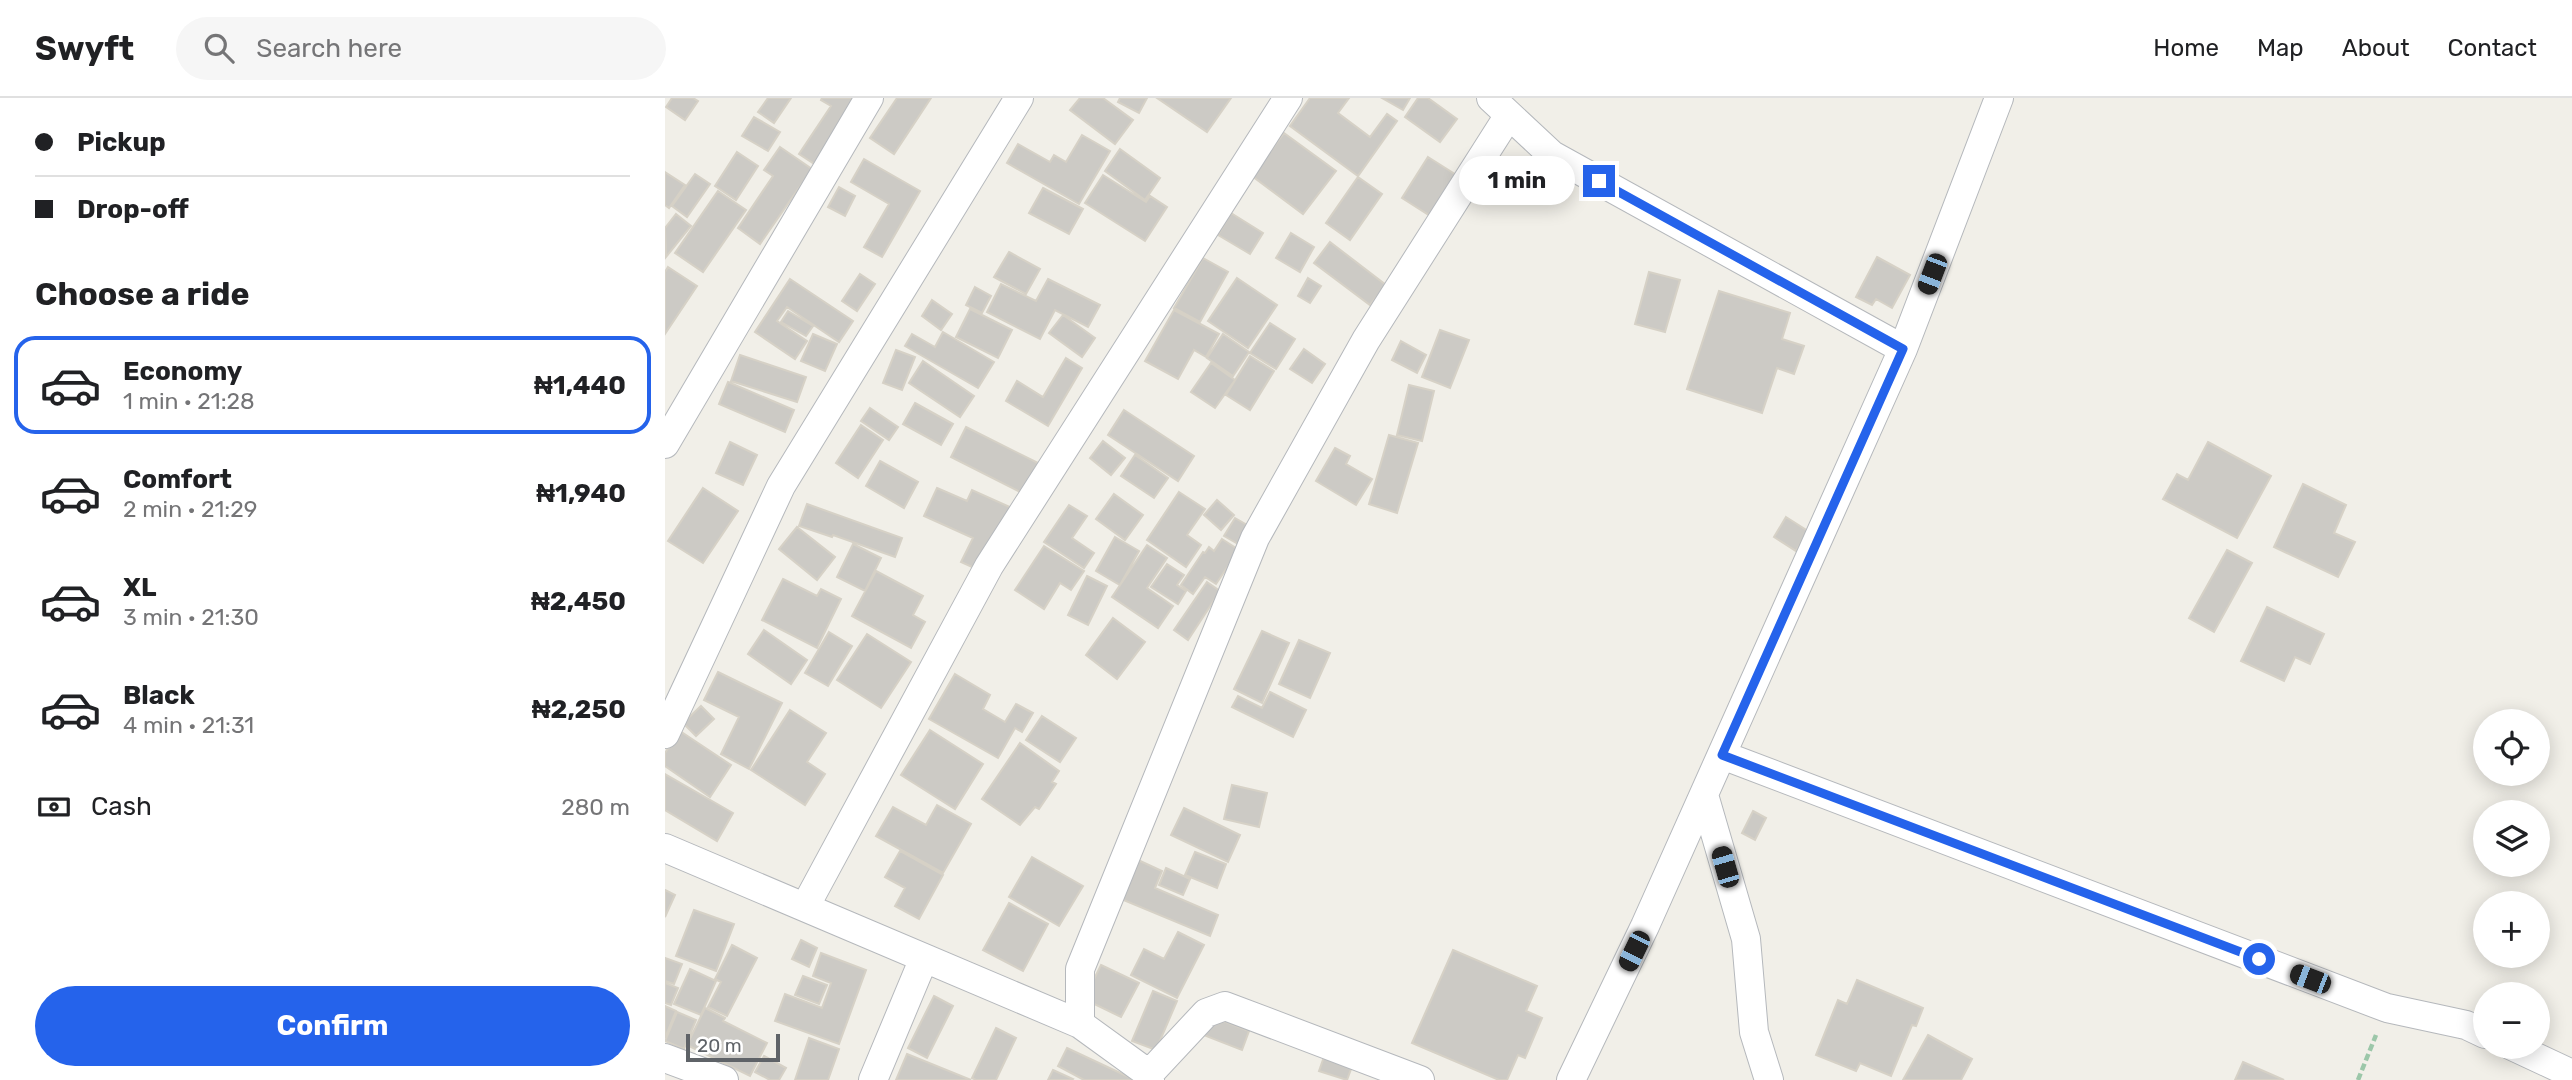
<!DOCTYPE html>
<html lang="en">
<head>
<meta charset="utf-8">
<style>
	:root { --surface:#fff; --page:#f6f6f6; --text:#202124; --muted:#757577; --line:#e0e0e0; --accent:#2563eb }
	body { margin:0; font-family:Rubik,sans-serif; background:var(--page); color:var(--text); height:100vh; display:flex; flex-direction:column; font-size:26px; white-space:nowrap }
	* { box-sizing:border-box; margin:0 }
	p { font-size:23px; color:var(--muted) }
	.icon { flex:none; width:38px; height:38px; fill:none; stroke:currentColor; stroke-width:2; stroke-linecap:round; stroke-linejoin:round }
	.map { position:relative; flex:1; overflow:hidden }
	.drawer { display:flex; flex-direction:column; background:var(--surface); width:665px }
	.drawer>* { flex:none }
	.hud { display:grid; align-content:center; height:154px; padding:0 35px; background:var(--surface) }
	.buttons { position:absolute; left:1808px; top:611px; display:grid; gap:14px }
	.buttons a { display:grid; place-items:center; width:77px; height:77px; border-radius:50%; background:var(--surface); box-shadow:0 4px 18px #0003; font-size:35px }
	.scale { position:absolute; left:21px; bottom:18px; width:94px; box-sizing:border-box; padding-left:7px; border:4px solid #5f6368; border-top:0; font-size:19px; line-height:24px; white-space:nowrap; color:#5f6368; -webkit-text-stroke:5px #fff; paint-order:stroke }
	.end { position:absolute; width:32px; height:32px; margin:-16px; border:9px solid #2563eb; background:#fff; box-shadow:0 0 0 4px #fff }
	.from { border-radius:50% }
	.bubble { position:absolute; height:49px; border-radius:24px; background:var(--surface); box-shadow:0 4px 18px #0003; font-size:23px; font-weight:700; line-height:49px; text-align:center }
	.car { position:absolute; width:21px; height:42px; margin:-21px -10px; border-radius:9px; box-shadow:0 0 5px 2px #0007; background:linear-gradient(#222 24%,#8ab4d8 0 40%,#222 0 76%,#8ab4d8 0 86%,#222 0) }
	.hud b { display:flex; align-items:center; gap:24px; height:66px; font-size:26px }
	.hud b+b { border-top:2px solid var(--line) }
	.hud i { width:18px; height:18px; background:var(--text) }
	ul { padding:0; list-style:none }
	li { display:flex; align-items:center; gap:21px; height:98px; margin:0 14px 10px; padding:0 21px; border:4px solid transparent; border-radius:21px }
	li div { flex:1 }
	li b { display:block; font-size:26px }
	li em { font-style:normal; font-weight:700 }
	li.on { border-color:var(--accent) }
	li>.icon { width:63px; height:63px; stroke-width:1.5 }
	h2 { padding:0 35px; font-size:32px; line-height:84px }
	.pay { display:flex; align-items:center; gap:18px; height:77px; padding:0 35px; font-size:26px }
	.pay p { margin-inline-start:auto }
	.primary-button { display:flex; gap:14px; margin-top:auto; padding:14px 35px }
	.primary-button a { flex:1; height:80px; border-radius:42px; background:var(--accent); color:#fff; font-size:28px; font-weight:700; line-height:80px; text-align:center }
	header { display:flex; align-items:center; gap:42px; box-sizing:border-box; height:98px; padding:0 35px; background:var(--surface); border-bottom:2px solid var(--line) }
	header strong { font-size:33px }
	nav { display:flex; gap:38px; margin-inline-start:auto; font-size:24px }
	.search { width:490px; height:63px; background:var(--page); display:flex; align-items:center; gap:18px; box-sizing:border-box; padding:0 24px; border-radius:38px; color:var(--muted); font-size:26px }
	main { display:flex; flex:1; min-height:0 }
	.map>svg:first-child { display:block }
</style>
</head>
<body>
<header>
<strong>Swyft</strong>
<div class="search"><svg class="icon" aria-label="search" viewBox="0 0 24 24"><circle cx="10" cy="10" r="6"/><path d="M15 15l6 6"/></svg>Search here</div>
<nav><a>Home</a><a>Map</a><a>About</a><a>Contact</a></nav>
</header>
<main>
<section class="drawer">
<div class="hud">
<b><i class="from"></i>Pickup</b>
<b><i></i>Drop-off</b>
</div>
<h2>Choose a ride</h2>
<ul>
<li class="on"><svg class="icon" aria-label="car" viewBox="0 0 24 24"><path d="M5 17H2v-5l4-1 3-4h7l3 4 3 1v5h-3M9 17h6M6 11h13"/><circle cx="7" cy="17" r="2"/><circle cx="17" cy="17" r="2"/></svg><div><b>Economy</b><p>1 min · 21:28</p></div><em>₦1,440</em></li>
<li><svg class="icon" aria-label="car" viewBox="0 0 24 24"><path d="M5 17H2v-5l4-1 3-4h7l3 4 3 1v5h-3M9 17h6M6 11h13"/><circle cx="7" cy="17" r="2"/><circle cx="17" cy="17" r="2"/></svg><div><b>Comfort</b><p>2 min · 21:29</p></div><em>₦1,940</em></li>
<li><svg class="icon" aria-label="car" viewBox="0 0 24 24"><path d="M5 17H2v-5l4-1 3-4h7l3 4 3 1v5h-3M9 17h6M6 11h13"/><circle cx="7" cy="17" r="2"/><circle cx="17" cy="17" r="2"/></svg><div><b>XL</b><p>3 min · 21:30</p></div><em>₦2,450</em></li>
<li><svg class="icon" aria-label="car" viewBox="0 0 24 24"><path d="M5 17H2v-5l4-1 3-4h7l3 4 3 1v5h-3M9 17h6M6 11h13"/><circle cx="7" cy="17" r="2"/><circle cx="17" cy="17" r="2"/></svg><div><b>Black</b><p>4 min · 21:31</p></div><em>₦2,250</em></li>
</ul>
<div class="pay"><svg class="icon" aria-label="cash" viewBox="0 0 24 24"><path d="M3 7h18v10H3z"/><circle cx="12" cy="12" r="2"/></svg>Cash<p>280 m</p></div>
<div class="primary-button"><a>Confirm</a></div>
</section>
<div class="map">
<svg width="1907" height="982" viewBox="0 0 1907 982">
	<rect width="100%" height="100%" fill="#f1efe8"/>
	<path fill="#cccac5" stroke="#d6d1c6" stroke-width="2" d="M7 0H28L33 3 20 22 1 9Z
		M103 0H126L109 25 93 14Z
		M157 0H195L151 67 134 56 166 8 156 2Z
		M232 0H266L229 56 205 40Z
		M415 0H438L468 22 450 46 405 12Z
		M455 0H482L474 15 453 4Z
		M492 0H566L542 34Z
		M645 0H684L673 15 705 39 722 16 732 23 693 78 625 28Z
		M717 0H745L738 12Z
		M753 0H763L792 21 775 44 740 19Z
		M89 19 115 34 103 53 77 38Z
		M619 35 671 73 638 116 587 78Z
		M417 37 445 53 414 106 342 65 353 46 385 64 389 57 401 64Z
		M115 49 147 71 95 146 73 130 108 78 99 72Z
		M455 51 495 80 480 102 440 73Z
		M72 54 93 68 71 102 50 88Z
		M763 59 793 78 767 119 737 100Z
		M199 61 255 93 217 159 199 149 224 106 186 84Z
		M0 74 20 87 4 110 0 107Z
		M30 76 45 86 22 119 7 108Z
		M438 77 481 104 485 98 502 109 480 143 420 105Z
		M693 79 717 96 685 142 661 125Z
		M174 89 190 98 180 118 163 109Z
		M378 90 418 111 404 136 364 115Z
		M53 93 81 112 38 174 10 155Z
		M566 115 598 135 585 156 553 137Z
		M11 116 26 128 1 159 0 130Z
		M626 135 649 149 635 174 611 160Z
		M665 144 721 187 705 207 649 165Z
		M344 154 375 171 361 196 329 179Z
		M1212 159 1245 177 1227 210 1211 201 1207 207 1191 199Z
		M538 160 563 174 535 224 509 210Z
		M3 169 32 188 0 236V174Z
		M984 174 1015 182 1000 234 970 226Z
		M195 176 210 186 192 213 177 203Z
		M572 180 612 207 583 250 543 223Z
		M643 180 656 188 645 205 633 198Z
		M125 181 188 223 174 244 122 209 112 223 142 243 130 261 90 234Z
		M383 181 435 207 423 229 390 212 375 241 322 214 336 186 371 203Z
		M310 189 326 198 317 215 301 207Z
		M1054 193 1125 215 1117 241 1139 248 1129 276 1112 270 1097 315 1022 291Z
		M267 202 287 216 276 232 257 218Z
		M305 211 347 232 333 260 291 239Z
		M509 212 554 236 541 259 529 252 513 281 480 263Z
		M123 213 148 228 141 238 116 224Z
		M398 217 430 240 417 259 384 235Z
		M605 225 630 241 611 271 585 255Z
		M775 232 804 242 785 290 757 279Z
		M278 234 329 264 313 290 240 248 247 236 270 249Z
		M148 236 172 246 160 273 136 263Z
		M558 236 584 254 568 278 542 260Z
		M736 243 761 257 752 275 727 262Z
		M639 251 660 266 647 285 625 271Z
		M231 252 250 259 237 292 218 285Z
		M75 257 141 279 132 304 66 283Z
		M585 258 609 273 585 312 561 297Z
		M401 260 417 270 383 328 341 303 352 283 378 299Z
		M258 263 309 298 295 319 244 285Z
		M546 265 570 282 550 310 526 294Z
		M63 284 129 312 120 334 54 306Z
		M744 287 769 293 757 343 732 337Z
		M250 305 288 326 276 347 238 326Z
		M205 310 233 329 224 342 196 323Z
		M459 312 529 358 513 383 443 337Z
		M196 327 218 342 193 380 171 365Z
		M301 329 373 365 357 395 286 359Z
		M724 337 753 345 732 415 704 406Z
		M438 343 460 360 446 377 425 360Z
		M65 344 92 357 78 387 51 375Z
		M1543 344 1606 378 1572 440 1498 401 1512 376 1523 382Z
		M670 350 685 358 681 366 707 381 691 407 651 383Z
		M470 357 503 380 489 400 456 378Z
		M215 363 253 384 239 410 201 388Z
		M1638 386 1681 407 1669 435 1690 444 1673 479 1609 449Z
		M38 390 73 413 38 465 3 443Z
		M272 390 302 403 307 392 347 410 318 474 296 464 308 440 259 418Z
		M514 394 540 411 522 437 536 447 521 469 482 442Z
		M449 396 478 417 460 442 431 421Z
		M552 402 569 417 556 432 539 417Z
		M142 406 237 440 230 459 168 437 167 439 134 428Z
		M404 407 422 418 407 440 429 455 419 470 379 444Z
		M1121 419 1143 433 1131 453 1109 439Z
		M570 420 584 428 573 446 559 438Z
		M132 429 170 459 152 482 114 451Z
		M450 439 474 453 455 487 431 473Z
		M557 441 574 452 551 486 540 479 528 496 516 487 538 454 540 455 544 449 549 453Z
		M188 446 216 460 200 493 172 479Z
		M482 447 502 460 482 490 508 508 493 530 447 499Z
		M379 448 419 473 406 492 395 485 379 511 350 492Z
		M1562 452 1587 465 1549 534 1524 520Z
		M502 466 519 477 512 487 521 493 513 506 486 489Z
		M211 473 258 498 248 517 260 524 246 550 187 518Z
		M422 478 442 488 423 527 403 517Z
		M118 481 152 498 156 491 176 501 152 550 97 522Z
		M542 484 555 493 523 542 509 532Z
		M1602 509 1659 536 1645 566 1630 559 1619 583 1576 563Z
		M448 520 480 544 452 581 421 557Z
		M99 532 142 562 126 586 83 556Z
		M597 533 624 545 597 605 569 591Z
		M164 534 187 548 163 588 140 575Z
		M202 536 246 564 216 610 172 582Z
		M634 542 665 555 645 600 614 586Z
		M53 574 117 605 84 671 56 656 74 619 39 602Z
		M290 576 325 597 318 611 340 624 351 606 368 615 357 634 350 630 333 660 264 621Z
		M605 594 641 612 628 639 567 609 573 598 597 610Z
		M36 608 49 621 31 638 18 625Z
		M125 612 161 635 142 664 160 676 140 707 86 672Z
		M377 618 411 640 395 664 361 642Z
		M265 632 318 666 290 711 236 677Z
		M15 633 66 667 45 699 0 668V655Z
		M355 645 394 673 387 684 391 686 374 711 370 709 355 727 317 701Z
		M0 676 68 715 52 743 0 712Z
		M567 687 602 695 594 729 559 721Z
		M272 707 306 726 278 775 211 738 228 709 261 727Z
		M519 710 575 737 563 764 506 737Z
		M1088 713 1101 720 1090 742 1077 735Z
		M235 753 278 777 254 821 230 808 240 790 220 779Z
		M530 754 561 766 552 790 520 777Z
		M367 759 418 788 394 828 344 799Z
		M473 762 497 773 490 790 553 817 545 838 456 801Z
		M501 770 525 781 518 797 494 787Z
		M0 792 10 797 0 819Z
		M344 805 383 826 358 873 318 852Z
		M29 812 69 826 51 873 11 858Z
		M513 834 539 847 512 900 466 877 479 851 499 861Z
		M136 842 152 850 144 869 127 861Z
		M67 847 92 860 62 918 43 909 56 884 50 881Z
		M788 852 872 888 861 913 877 920 860 960 853 957 842 982H834L747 945Z
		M156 855 201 872 174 946 110 923 120 896 157 910 166 885 148 878Z
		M0 860 17 866 9 886 0 883Z
		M436 867 474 885 456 919 419 901Z
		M25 871 51 883 36 917 9 906Z
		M138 878 162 887 154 906 130 897Z
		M1192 882 1258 910 1251 928 1247 927 1226 978 1195 965 1191 973 1151 957 1173 902 1182 906Z
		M0 885 13 890 6 907 0 905Z
		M488 893 512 903 491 952 467 943Z
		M269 898 288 908 262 960 243 950Z
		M0 908 11 913 0 940Z
		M40 910 60 920 58 923 102 945 85 978 22 947Z
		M12 914 31 922 19 951 0 943Z
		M543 917 584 933 577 952 536 936Z
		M331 930 351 940 331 982H311L307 980Z
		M1263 937 1307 961 1296 982H1238Z
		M144 940 174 951 163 982H130Z
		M402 950 466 980 465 982H419L393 968Z
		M661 953 689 963 682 982 654 973Z
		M242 956 306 982H231Z
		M99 958 121 970 114 982H105L90 974Z
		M1578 964 1619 982H1570Z
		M388 972 408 981 407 982H383Z"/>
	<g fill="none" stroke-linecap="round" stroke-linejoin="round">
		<g stroke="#b5b8bc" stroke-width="30">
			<path id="street" d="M826 0 887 57 1238 251
				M0 346 204 0
				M0 636 116 388 354 0
				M1057 657 1722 910 1801 927 1820 936
				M1039 697 1081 841 1089 934 1104 982
				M0 750 415 926
				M140 809 324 468 623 0
				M1847 948 1907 976
				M0 960 59 982
				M484 976 541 915 560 908 755 982
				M208 982 259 860
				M485 982 484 976 415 926V871L590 440 701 242 844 17
				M906 982 980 828 1238 251 1334 0"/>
		</g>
		<path stroke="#9cc7a9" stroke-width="4.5" stroke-dasharray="7 3.5" stroke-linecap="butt" d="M1693 982 1711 937"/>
		<use href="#street" stroke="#fff" stroke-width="28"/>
	</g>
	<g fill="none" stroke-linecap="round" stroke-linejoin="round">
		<path stroke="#2563eb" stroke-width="9" d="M934 83 1238 251 1057 657 1594 861"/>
	</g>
</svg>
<div class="buttons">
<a><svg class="icon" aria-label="locate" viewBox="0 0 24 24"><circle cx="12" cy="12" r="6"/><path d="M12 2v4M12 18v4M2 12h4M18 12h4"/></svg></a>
<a><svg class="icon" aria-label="layers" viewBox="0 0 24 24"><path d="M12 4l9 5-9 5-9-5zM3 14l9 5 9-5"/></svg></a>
<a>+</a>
<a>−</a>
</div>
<div class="scale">20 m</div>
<i class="end from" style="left:1594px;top:861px"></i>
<i class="end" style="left:934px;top:83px"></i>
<div class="bubble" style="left:794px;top:58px;width:116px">1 min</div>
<i class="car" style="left:1267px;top:176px;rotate:201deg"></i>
<i class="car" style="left:1060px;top:769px;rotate:344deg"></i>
<i class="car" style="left:969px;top:853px;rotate:206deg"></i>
<i class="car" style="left:1645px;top:881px;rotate:291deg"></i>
</div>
</main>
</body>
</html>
